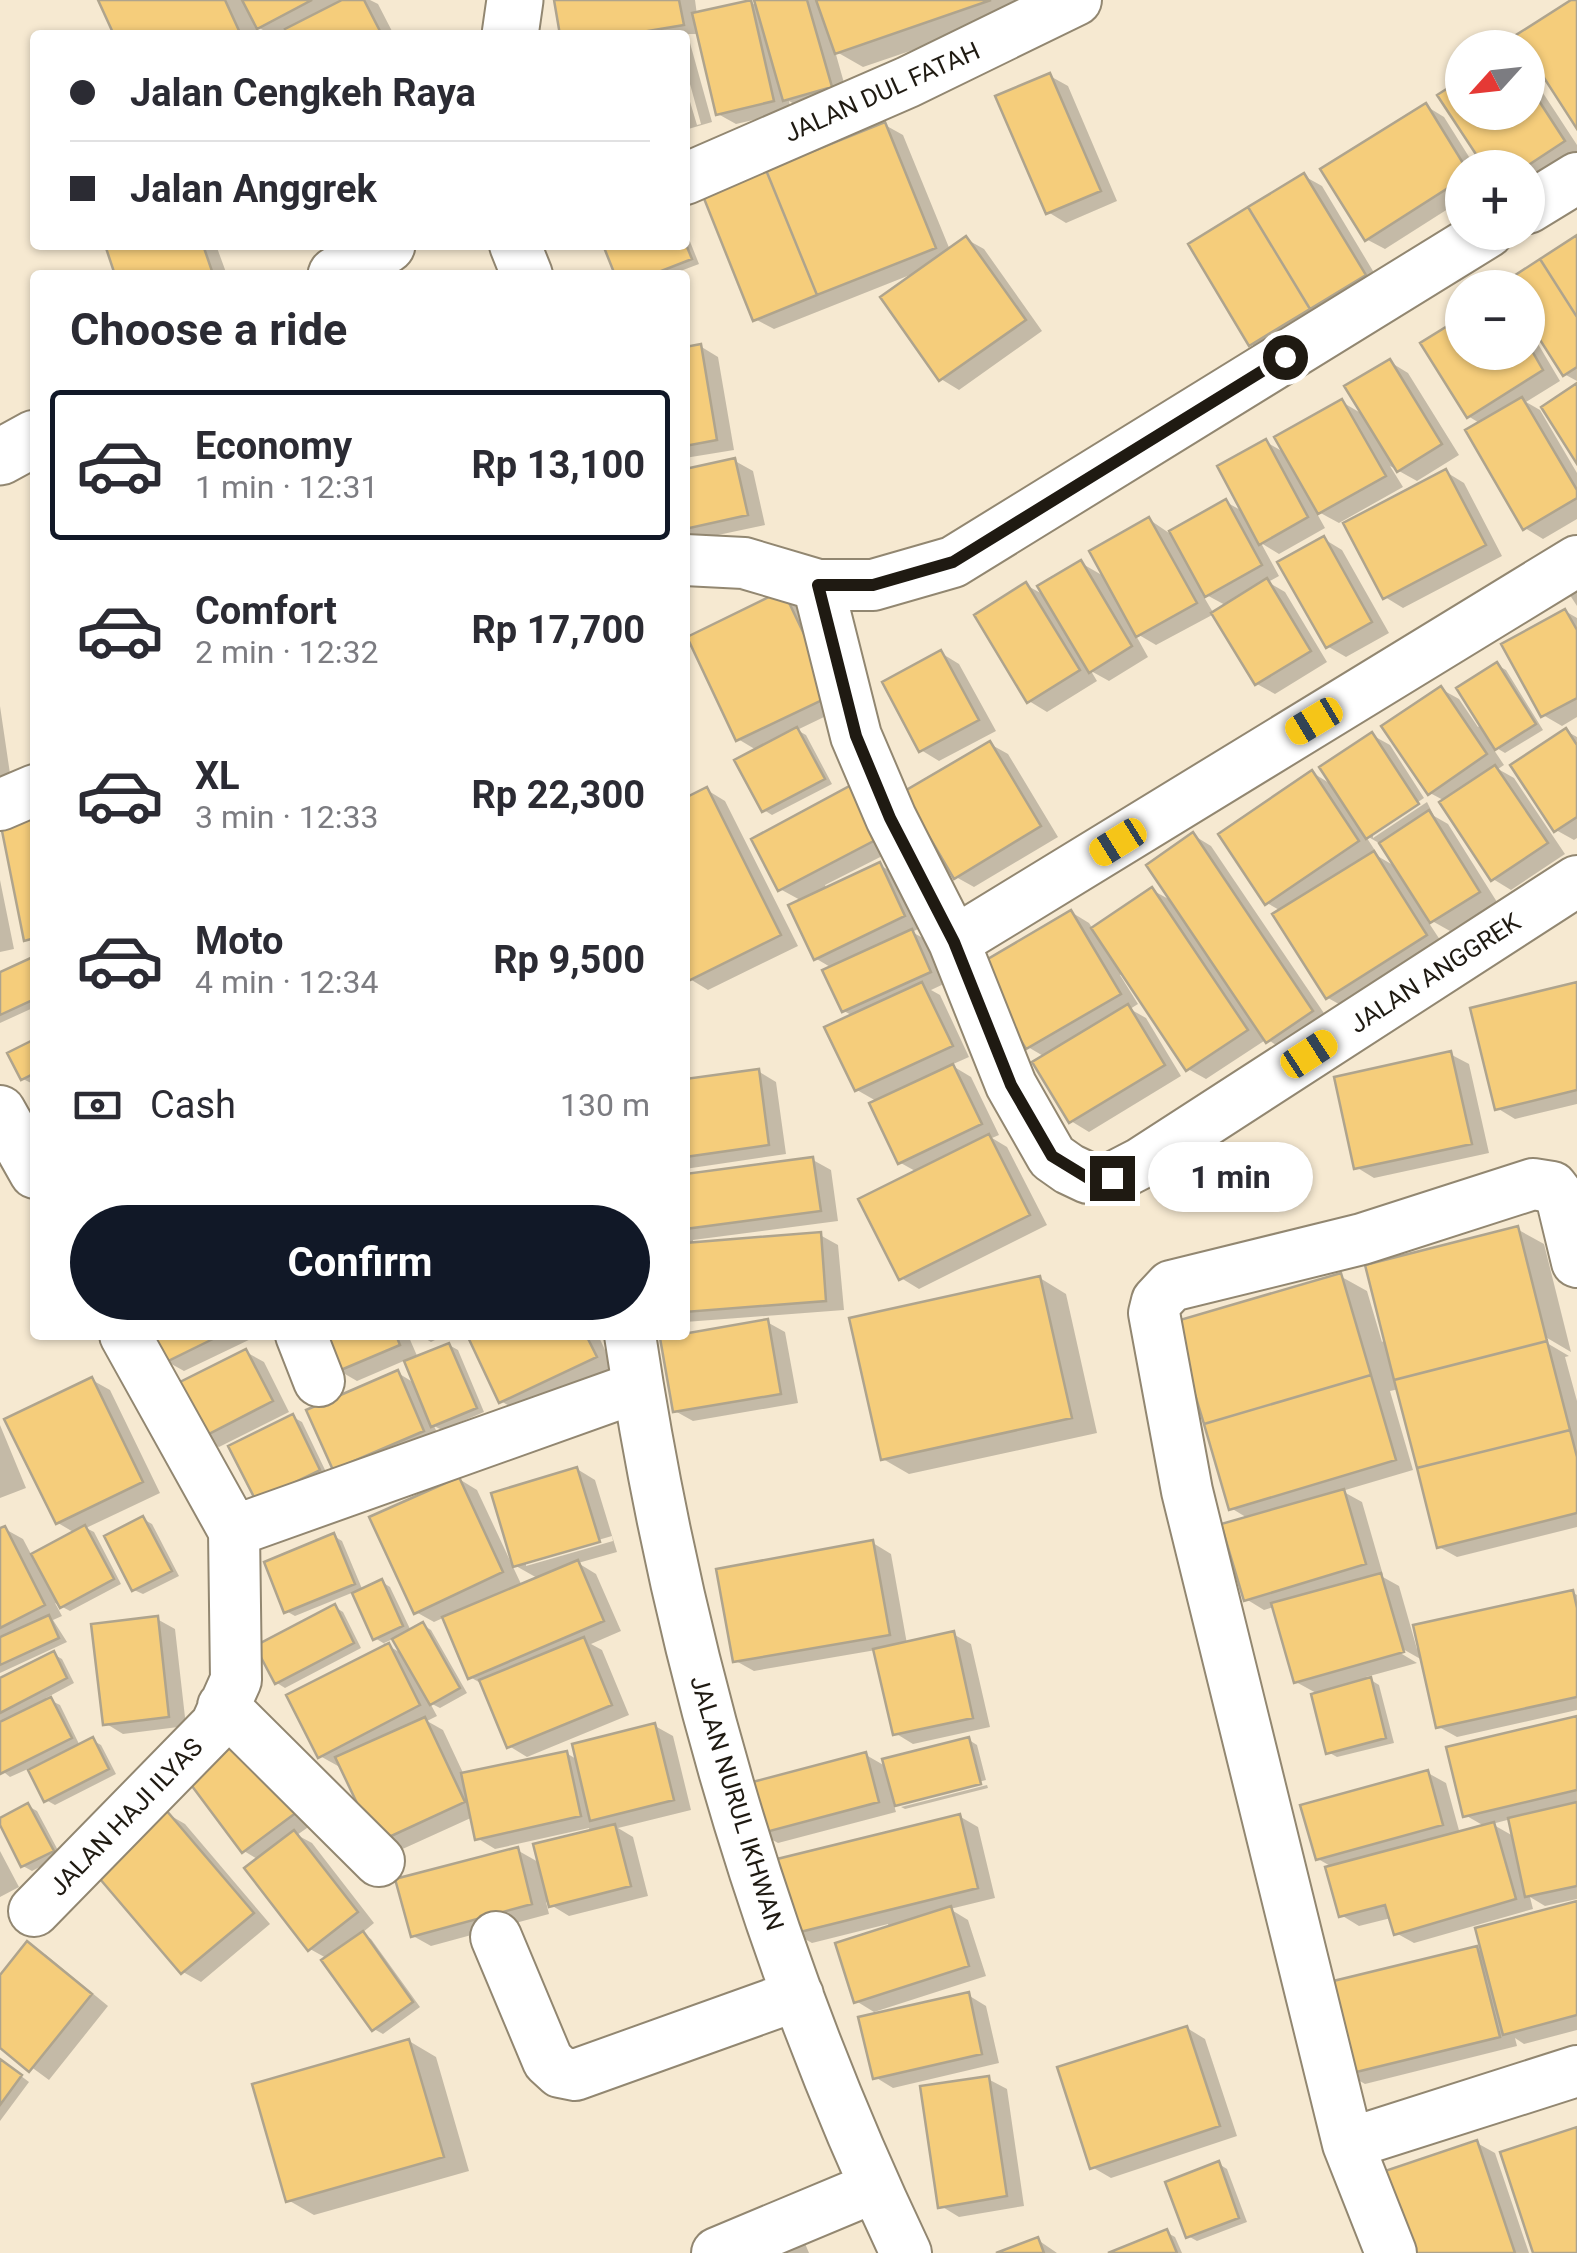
<!DOCTYPE html>
<html lang="en">
<head>
<meta charset="utf-8">
<style>
	:root { --surface:#fff; --page:#f7f7f7; --text:#2b2b33; --muted:#7c7c81; --line:#e1e1e2; --accent:#111827 }
	body { margin:0; font-family:Roboto,sans-serif; background:var(--page); color:var(--text); height:100vh; display:flex; flex-direction:column; font-size:38px; white-space:nowrap }
	* { box-sizing:border-box; margin:0 }
	p { font-size:32px; color:var(--muted) }
	.icon { flex:none; width:55px; height:55px; fill:none; stroke:currentColor; stroke-width:2; stroke-linecap:round; stroke-linejoin:round }
	.map { position:relative; flex:1; overflow:hidden }
	.sheet { position:absolute; left:30px; top:270px; width:660px; height:1070px; display:flex; flex-direction:column; background:var(--surface); border-radius:10px; box-shadow:0 2px 8px #0004 }
	.sheet>* { flex:none }
	.guide { position:absolute; left:30px; top:30px; width:660px; height:220px; border-radius:10px; box-shadow:0 2px 8px #0004; display:grid; align-content:center; height:220px; padding:0 40px; background:var(--surface) }
	.needle { width:65px; rotate:243deg }
	.buttons { position:absolute; left:1445px; top:30px; display:grid; gap:20px }
	.buttons a { display:grid; place-items:center; width:100px; height:100px; border-radius:50%; background:var(--surface); box-shadow:0 2px 8px #0004; font-size:50px }
	.end { position:absolute; width:45px; height:45px; margin:-22px; border:12px solid #1f1a12; background:#fff; box-shadow:0 0 0 5px #fff }
	.from { border-radius:50% }
	.bubble { position:absolute; height:70px; border-radius:35px; background:var(--surface); box-shadow:0 2px 8px #0004; font-size:32px; font-weight:700; line-height:70px; text-align:center }
	.car { position:absolute; width:30px; height:60px; margin:-30px -15px; border-radius:12px; box-shadow:0 0 8px 2px #0007; background:linear-gradient(#f5c518 24%,#345 0 40%,#f5c518 0 76%,#345 0 86%,#f5c518 0) }
	.guide b { display:flex; align-items:center; gap:35px; height:95px; font-size:38px }
	.guide b+b { border-top:2px solid var(--line) }
	.guide i { width:25px; height:25px; background:var(--text) }
	ul { padding:0; list-style:none }
	li { display:flex; align-items:center; gap:30px; height:150px; margin:0 20px 15px; padding:0 20px; border:5px solid transparent; border-radius:10px }
	li div { flex:1 }
	li b { display:block; font-size:38px }
	li em { font-style:normal; font-weight:700 }
	li.current { border-color:var(--accent) }
	li>.icon { width:90px; height:90px; stroke-width:1.5 }
	h2 { padding:0 40px; font-size:45px; line-height:120px }
	.pay { display:flex; align-items:center; gap:25px; height:110px; padding:0 40px; font-size:38px }
	.pay p { margin-inline-start:auto }
	.button { display:flex; gap:20px; margin-top:auto; padding:20px 40px }
	.button a { flex:1; height:115px; border-radius:60px; background:var(--accent); color:#fff; font-size:40px; font-weight:700; line-height:115px; text-align:center }
	.map>svg:first-child { display:block }
</style>
</head>
<body>
<div class="map">
<svg width="1577" height="2253" viewBox="0 0 1577 2253">
	<rect width="100%" height="100%" fill="#f6e9d1"/>
	<path fill="#0003" fill-rule="evenodd" d="M100 0H370L378 4 394 35H291L289 31 272 35 254 25 259 35H116Z
		M556 0H695L697 15 750 2 759 7 757 0H1060L863 67 835 51 848 97 804 110 789 101 791 111 736 124 718 114 699 34 562 35Z
		M685 40 690 43 712 122 685 130V85L697 125 701 124 685 66Z
		M1528 70 1577 145V155L1528 187V168H1488L1441 96 1462 82V112H1528Z
		M1050 76 1068 86 1117 201 1066 223 1048 212Z
		M1426 106 1444 117 1476 168H1462V200L1385 249 1366 239Z
		M885 125 903 135 950 250 966 239 984 249 1042 331 959 390 941 379 915 273 774 329 755 319Z
		M1304 176 1322 186 1382 286 1269 355 1251 344Z
		M685 229 699 264 670 275H618L605 245H685Z
		M1577 238V381L1564 374 1528 316V288Z
		M107 245H216L227 275H117Z
		M1462 320V352H1528V327L1560 381 1526 402 1540 410 1577 473V519L1543 539 1525 528 1481 424 1468 416 1424 344Z
		M700 346 718 357 734 450 685 458V349Z
		M1390 362 1408 373 1459 455 1417 481 1390 466 1403 487 1339 523 1315 510 1325 528 1279 554 1261 543 1279 576 1268 582 1285 592 1327 662 1275 694 1257 684 1227 606 1201 592 1214 614 1156 645 1134 632 1148 657 1109 681 1091 671 1097 681 1047 712 1029 701 1026 585 1046 596 1081 563 1107 578 1150 520 1169 533 1226 502 1244 512 1266 442 1287 454 1342 402 1364 415Z
		M735 461 753 471 765 525 685 542V471Z
		M1446 472 1464 483 1502 556 1403 608 1385 597Z
		M1324 539 1342 550 1389 633 1346 657 1327 646Z
		M1577 577V606L1564 586Z
		M782 593 801 603 849 705 797 730 806 735 832 784 772 815 764 810 758 751 738 739Z
		M1565 611 1577 618V717L1562 726 1543 715Z
		M941 653 959 664 996 731 939 761 921 750Z
		M1497 665 1506 670 1543 730 1505 753 1490 744 1504 765 1498 769 1514 778 1565 854 1511 890 1493 879 1445 801 1430 793 1441 689 1459 699 1478 727 1482 724Z
		M0 706 13 794 0 795Z
		M1566 731 1577 737V838L1574 840 1556 830Z
		M1372 735 1390 745 1424 798 1373 832V838L1427 802 1434 816 1448 824 1497 902 1450 931 1425 917 1444 946 1346 1008 1328 998 1281 911 1267 903 1313 773 1334 786ZM1365 835 1384 846 1398 868 1374 854 1376 852Z
		M990 744 1008 754 1058 837 974 887 956 877Z
		M857 785 902 846 825 885 827 889 880 865 898 876 922 927 912 932 930 942 948 982 931 990 940 995 969 1057 951 1065 971 1077 999 1135 992 1138 1007 1147 1047 1225 919 1289 901 1278 917 1172 899 1162 878 1102 857 1090 853 1016 844 1011 832 968 815 958 802 901 780 889Z
		M707 790 725 801 798 946 708 990 690 979 685 969V801Z
		M1193 835 1211 846 1330 1022 1286 1052 1267 1039 1206 1079 1188 1069 1124 973 1120 975 1138 1004 1130 1009 1146 1018 1181 1076 1089 1132 1071 1121 1045 1057 1028 1047 1071 912 1089 923 1093 929 1152 890 1174 902Z
		M0 880 14 949 0 952Z
		M35 959V1007L0 1023V975Z
		M1577 985V1104L1515 1119 1497 1108Z
		M35 1042V1082L31 1083 23 1079Z
		M1450 1054 1469 1064 1489 1153 1374 1178 1356 1167Z
		M758 1071 776 1082 786 1154 685 1169V1081Z
		M813 1160 831 1170 838 1221 693 1240V1244L820 1235 838 1245 844 1310 685 1322V1176Z
		M1517 1229 1544 1244 1571 1352 1537 1332 1535 1336 1569 1356 1565 1357 1577 1401V1527L1457 1557 1439 1547 1399 1389 1390 1391 1413 1470 1342 1491 1362 1502 1383 1575 1381 1576 1399 1586 1417 1649 1572 1592 1577 1595V1710L1457 1737 1439 1727 1424 1661 1394 1644 1392 1648 1417 1663 1366 1677 1379 1685 1394 1743 1337 1757 1328 1752 1318 1694 1296 1682 1274 1607 1264 1610 1246 1599 1249 1519 1231 1508 1340 1276 1367 1291 1382 1342Z
		M1040 1278 1066 1294 1097 1433 909 1474 883 1459Z
		M767 1322 785 1332 798 1403 693 1421 675 1411Z
		M153 1335H254L255 1337 184 1371 166 1361Z
		M323 1335H408L418 1358 449 1345 458 1350 484 1412 442 1430 434 1426 441 1441 334 1469 398 1373 416 1384 406 1360 357 1381 338 1370Z
		M419 1335H445L431 1342Z
		M469 1335H598L613 1367 519 1412 501 1401Z
		M246 1352 264 1362 289 1412 219 1447 201 1437Z
		M92 1380 110 1390 160 1493 86 1528 94 1532 121 1584 70 1611 55 1603 62 1616 53 1620 67 1642 0 1673V1531L5 1529 23 1539 32 1556 75 1533 58 1523Z
		M293 1417 302 1422 327 1474 267 1504Z
		M0 1425 26 1488 0 1498Z
		M577 1469 595 1480 617 1552 578 1563 596 1574 621 1631 591 1644 602 1650 629 1715 527 1757 509 1746 484 1685 470 1677 445 1617 434 1622 416 1612 459 1479 477 1490 522 1586 539 1579 516 1566ZM612 1536 613 1541 526 1566V1561Z
		M143 1519 152 1524 179 1576 143 1594 134 1590Z
		M334 1536 342 1541 363 1591 382 1582 390 1587 411 1631 423 1625 431 1630 467 1693 440 1708 430 1703 437 1716 427 1721 443 1730 464 1775 566 1753 578 1760 655 1726 673 1736 691 1810 618 1828 633 1837 648 1896 569 1916 546 1902 549 1914 431 1946 413 1936 517 1850 540 1863 590 1833 589 1828 495 1849 477 1838 473 1817 396 1852 342 1764 338 1766 320 1756 388 1646 375 1638 354 1592 295 1616 286 1611ZM395 1638 404 1655 384 1643Z
		M873 1543 891 1554 907 1644 953 1634 971 1644 990 1727 913 1744 895 1733 876 1650 754 1671 736 1661Z
		M335 1607 343 1612 361 1648 285 1688 277 1683Z
		M157 1619 175 1629 186 1726 123 1734 105 1723Z
		M53 1654 62 1659 74 1683 46 1698 60 1705 80 1746 92 1740 101 1745 116 1774 55 1805 46 1800 30 1768 10 1777 0 1769V1681Z
		M1577 1719V1899L1545 1906 1530 1897 1533 1909 1414 1943 1396 1933 1391 1918 1359 1926 1341 1915 1334 1868 1318 1859 1428 1773 1446 1783 1460 1834 1486 1827 1465 1815ZM1511 1819 1515 1837 1492 1824Z
		M238 1735 314 1823 297 1835 312 1843 374 1923 362 1933 371 1939 420 2007 383 2034 374 2029 328 1959 310 1949 259 1860 244 1851Z
		M969 1740 977 1745 986 1780 900 1802V1806L893 1802 896 1812 778 1843 760 1833 866 1755 887 1767Z
		M987 1785 988 1788 905 1809 901 1807Z
		M28 1806 37 1811 61 1856 32 1871 23 1866Z
		M166 1813 185 1824 270 1924 201 1982 183 1972Z
		M959 1816 978 1827 995 1898 950 1909 968 1920 986 1976 874 2012 856 2001 889 1928 888 1924 812 1943 794 1933Z
		M0 1851 19 1887 0 1897Z
		M1577 1904V2030L1524 2044 1515 2038 1517 2046 1365 2084 1346 2073 1477 1949 1484 1953Z
		M28 1944 46 1955 108 2006 49 2080 0 2044V1979Z
		M968 1995 986 2006 999 2063 893 2088 875 2077Z
		M1187 2028 1205 2039 1237 2136 1111 2178 1092 2167Z
		M409 2041 436 2057 469 2171 314 2215 288 2200Z
		M0 2060 29 2082 0 2121Z
		M988 2079 1007 2089 1024 2206 959 2217 941 2206Z
		M1477 2143 1495 2153 1529 2253H1415Z
		M1219 2164 1227 2169 1247 2222 1197 2241 1188 2236Z
		M1166 2232 1175 2237 1182 2253H1115Z
		M1038 2240 1057 2253H1003Z
		M804 2241 809 2253H733Z"/>
	<path fill="#f5cd7b" stroke="#afa48d" stroke-width="2.5" d="M98 0H225L241 35H114Z
		M242 0H312L257 29Z
		M342 0H364L382 35H288L285 29Z
		M554 0H679L684 25 624 35H560Z
		M751 0 774 101 716 115 692 13Z
		M754 0H807L832 87 783 101Z
		M816 0H991L835 54Z
		M1571 0H1577V129L1528 53V48H1524L1516 35Z
		M1050 73 1101 191 1046 214 995 96Z
		M1462 79V112H1528V84L1565 141 1524 168H1485L1437 95Z
		M1426 103 1466 168H1462V179L1365 241 1320 169Z
		M885 122 936 248 817 295 766 170Z
		M766 170 817 295 753 321 703 196Z
		M1304 173 1366 275 1310 309 1248 207Z
		M1248 207 1310 309 1249 346 1188 244Z
		M1577 235V317L1540 259Z
		M966 236 1026 320 939 381 880 297Z
		M685 242 692 259 651 275H615L603 245H685Z
		M105 245H203L213 274 115 275Z
		M1540 259 1577 317V367L1563 376 1528 321V288H1507L1503 283Z
		M1462 317V352H1528V344L1543 370 1467 418 1420 343Z
		M701 344 717 440 685 446V347Z
		M1390 359 1442 444 1397 472 1344 386Z
		M1577 383V464L1541 407Z
		M1522 397 1577 490V498L1523 530 1465 430Z
		M1342 399 1386 476 1318 514 1274 437Z
		M1266 439 1308 517 1259 545 1217 466Z
		M735 458 748 515 685 529V469Z
		M1446 469 1486 545 1383 599 1343 523Z
		M1226 499 1262 565 1205 597 1169 531Z
		M1149 517 1197 603 1136 637 1089 551Z
		M1324 536 1372 622 1326 648 1277 562Z
		M1081 560 1132 646 1089 673 1037 586Z
		M1267 578 1311 651 1255 685 1211 613Z
		M1026 582 1080 670 1027 703 974 615Z
		M783 590 833 695 736 741 687 637Z
		M1565 609 1577 630V698L1541 717 1501 644Z
		M941 650 979 720 919 752 882 682Z
		M1497 662 1536 724 1495 750 1456 688Z
		M1441 686 1487 754 1428 795 1381 726Z
		M797 727 825 779 762 812 734 760Z
		M1566 728 1577 745V817L1554 832 1510 765Z
		M1372 732 1419 804 1366 839 1319 767Z
		M990 741 1041 826 954 879 903 792Z
		M1495 765 1548 843 1491 881 1439 802Z
		M1312 770 1359 841 1265 905 1218 834Z
		M857 782 885 835 778 891 751 839Z
		M707 787 781 935 688 981 685 975V798Z
		M1429 810 1480 892 1430 923 1379 843Z
		M35 812V938L24 941 0 821Z
		M1193 832 1313 1011 1266 1043 1146 865Z
		M1374 851 1427 935 1326 999 1272 914Z
		M880 862 905 916 814 960 788 905Z
		M1152 887 1248 1030 1186 1071 1091 928Z
		M1071 910 1121 994 1026 1049 976 966Z
		M912 929 931 972 842 1012 822 970Z
		M35 956V999L0 1015V972Z
		M922 982 953 1046 855 1091 824 1027Z
		M1577 982V1090L1495 1110 1470 1008Z
		M1128 1004 1165 1065 1069 1123 1032 1062Z
		M35 1039V1073L21 1080 7 1053Z
		M1451 1051 1472 1144 1354 1169 1334 1077Z
		M953 1064 982 1124 898 1164 869 1103Z
		M759 1069 769 1145 685 1157V1079Z
		M989 1134 1030 1215 899 1280 858 1199Z
		M813 1157 821 1211 685 1229V1174Z
		M1518 1226 1547 1341 1394 1380 1365 1265Z
		M821 1232 826 1301 685 1312V1243Z
		M1341 1273 1371 1375 1204 1424 1173 1322Z
		M1040 1276 1072 1418 881 1460 849 1318Z
		M768 1319 781 1394 673 1412 660 1338Z
		M151 1335H221L164 1363Z
		M321 1335H396L400 1345 336 1372Z
		M467 1335H586L597 1357 499 1403Z
		M1547 1341 1570 1430 1417 1468 1394 1380Z
		M449 1343 477 1408 431 1427 404 1361Z
		M246 1349 273 1401 199 1439 172 1386Z
		M398 1370 424 1431 333 1470 306 1410Z
		M1371 1375 1396 1460 1229 1510 1204 1424Z
		M92 1377 143 1482 56 1524 4 1419Z
		M293 1414 320 1470 256 1501 228 1446Z
		M1570 1430 1577 1457V1513L1437 1548 1417 1468Z
		M577 1467 600 1542 513 1567 491 1493Z
		M459 1477 503 1572 414 1614 369 1517Z
		M1344 1489 1366 1564 1244 1601 1221 1524Z
		M143 1516 172 1571 132 1591 104 1536Z
		M85 1525 114 1579 60 1608 31 1554Z
		M5 1526 45 1605 0 1628V1528Z
		M334 1533 355 1584 284 1613 264 1562Z
		M873 1540 890 1635 733 1662 716 1569Z
		M578 1560 604 1621 468 1679 442 1617Z
		M1381 1573 1404 1652 1294 1683 1271 1603Z
		M382 1579 403 1626 373 1640 352 1593Z
		M1573 1590 1577 1608V1697L1436 1728 1413 1625Z
		M335 1604 354 1643 275 1684 255 1646Z
		M49 1615 59 1638 0 1665V1637Z
		M158 1616 169 1717 103 1725 91 1624Z
		M423 1622 460 1688 430 1705 392 1639Z
		M954 1631 973 1718 893 1735 873 1649Z
		M584 1637 612 1705 507 1748 479 1680Z
		M389 1643 420 1705 318 1758 286 1695Z
		M54 1651 67 1678 0 1713V1678Z
		M1371 1677 1386 1738 1326 1754 1311 1694Z
		M51 1697 72 1738 0 1774V1722Z
		M1577 1716V1790L1463 1817 1446 1747Z
		M425 1717 465 1802 376 1843 335 1757Z
		M655 1723 674 1800 590 1821 572 1744Z
		M238 1732 297 1812 242 1853 183 1774Z
		M93 1737 109 1769 44 1802 28 1770Z
		M969 1737 981 1784 895 1806 882 1759Z
		M567 1751 581 1816 475 1840 461 1773Z
		M866 1752 879 1802 758 1834 745 1784Z
		M1428 1770 1443 1825 1316 1860 1300 1805Z
		M1577 1802V1886L1525 1897 1508 1818Z
		M28 1803 54 1851 21 1867 0 1825V1818Z
		M166 1810 254 1913 181 1974 94 1872Z
		M960 1814 978 1888 792 1934 773 1860Z
		M1494 1822 1516 1899 1394 1935 1385 1905 1339 1917 1325 1867Z
		M615 1824 631 1886 549 1907 533 1844Z
		M294 1830 358 1912 308 1951 244 1868Z
		M518 1847 532 1904 411 1937 395 1879Z
		M1577 1901V2015L1503 2035 1475 1928Z
		M951 1906 969 1966 854 2003 835 1943Z
		M363 1931 413 2002 372 2031 321 1960Z
		M27 1941 92 1994 29 2072 0 2048V1975Z
		M1477 1946 1500 2037 1344 2075 1321 1984Z
		M969 1992 982 2054 873 2079 858 2017Z
		M1187 2026 1220 2126 1090 2169 1057 2067Z
		M409 2039 444 2157 286 2202 252 2084Z
		M0 2059 22 2075 0 2105Z
		M989 2076 1007 2196 938 2208 920 2086Z
		M1577 2127V2253H1533L1500 2152Z
		M1477 2140 1515 2253H1412L1385 2171Z
		M1219 2161 1239 2218 1186 2238 1165 2182Z
		M1167 2229 1177 2253H1108Z
		M1038 2237 1044 2253H996Z"/>
	<g fill="none" stroke-linecap="round" stroke-linejoin="round">
		<g stroke="#928771" stroke-width="54">
			<path id="street" d="M685 179 908 82 1076 0
				M1528 208 1577 178
				M515 245 527 275
				M685 560 744 563 818 585H873L953 562 1488 232
				M818 585 856 736 891 818 954 942 1011 1085 1052 1157 1069 1169 1088 1178H1112L1141 1163 1577 881
				M0 805 35 790
				M954 942 1577 561
				M0 1111 35 1173
				M301 1335 319 1381
				M630 1335C678 1655 767 1961 906 2253
				M234 1531 638 1387
				M223 1706 379 1861
				M34 1911 216 1725 236 1680 234 1531 125 1335
				M496 1937 548 2061 560 2072 575 2075 798 1995
				M1348 2144 1577 2071
				M717 2253 875 2187
				M1391 2253 1348 2144 1187 1491 1154 1313 1157 1301 1171 1286 1362 1239 1533 1184 1552 1187 1562 1200 1577 1262"/>
		</g>
		<g stroke="#928771" stroke-width="59">
			<path id="secondary" d="M510 35 515 0
				M336 275 387 245
				M0 457 35 438"/>
		</g>
		<use href="#street" stroke="#fff" stroke-width="50"/>
		<use href="#secondary" stroke="#fff" stroke-width="55"/>
	</g>
	<g fill="none" stroke-linecap="round" stroke-linejoin="round">
		<path stroke="#1f1a12" stroke-width="12" d="M1112 1178H1088L1052 1156 1011 1085 954 942 890 818 856 736 818 585H873L953 562 1285 357"/>
	</g>
	<g text-anchor="middle" dominant-baseline="central" stroke-width="8" stroke-linejoin="round" paint-order="stroke">
		<g font-size="25" fill="#1f1a12" stroke="#fff">
			<text transform="translate(882 92) rotate(-24)">JALAN DUL FATAH</text>
			<text transform="translate(1435 973) rotate(-33)">JALAN ANGGREK</text>
			<text transform="translate(737 1803) rotate(73)">JALAN NURUL IKHWAN</text>
			<text transform="translate(126 1817) rotate(-46)">JALAN HAJI ILYAS</text>
		</g>
	</g>
</svg>
<div class="buttons">
<a><svg class="needle" viewBox="-14 -14 28 28"><path d="M0-13l5 13h-10z" fill="#e53935"/><path d="M0 13l5-13h-10z" fill="#7c7c81"/></svg></a>
<a>+</a>
<a>−</a>
</div>
<i class="end from" style="left:1285px;top:357px"></i>
<i class="end" style="left:1112px;top:1178px"></i>
<div class="bubble" style="left:1148px;top:1142px;width:165px">1 min</div>
<i class="car" style="left:1314px;top:721px;rotate:239deg"></i>
<i class="car" style="left:1118px;top:842px;rotate:238deg"></i>
<i class="car" style="left:1309px;top:1054px;rotate:57deg"></i>
<div class="guide">
<b><i class="from"></i>Jalan Cengkeh Raya</b>
<b><i></i>Jalan Anggrek</b>
</div>
<section class="sheet">
<h2>Choose a ride</h2>
<ul>
<li class="current"><svg class="icon" aria-label="car" viewBox="0 0 24 24"><path d="M5 17H2v-5l4-1 3-4h7l3 4 3 1v5h-3M9 17h6M6 11h13"/><circle cx="7" cy="17" r="2"/><circle cx="17" cy="17" r="2"/></svg><div><b>Economy</b><p>1 min · 12:31</p></div><em>Rp 13,100</em></li>
<li><svg class="icon" aria-label="car" viewBox="0 0 24 24"><path d="M5 17H2v-5l4-1 3-4h7l3 4 3 1v5h-3M9 17h6M6 11h13"/><circle cx="7" cy="17" r="2"/><circle cx="17" cy="17" r="2"/></svg><div><b>Comfort</b><p>2 min · 12:32</p></div><em>Rp 17,700</em></li>
<li><svg class="icon" aria-label="car" viewBox="0 0 24 24"><path d="M5 17H2v-5l4-1 3-4h7l3 4 3 1v5h-3M9 17h6M6 11h13"/><circle cx="7" cy="17" r="2"/><circle cx="17" cy="17" r="2"/></svg><div><b>XL</b><p>3 min · 12:33</p></div><em>Rp 22,300</em></li>
<li><svg class="icon" aria-label="car" viewBox="0 0 24 24"><path d="M5 17H2v-5l4-1 3-4h7l3 4 3 1v5h-3M9 17h6M6 11h13"/><circle cx="7" cy="17" r="2"/><circle cx="17" cy="17" r="2"/></svg><div><b>Moto</b><p>4 min · 12:34</p></div><em>Rp 9,500</em></li>
</ul>
<div class="pay"><svg class="icon" aria-label="cash" viewBox="0 0 24 24"><path d="M3 7h18v10H3z"/><circle cx="12" cy="12" r="2"/></svg>Cash<p>130 m</p></div>
<div class="button"><a>Confirm</a></div>
</section>
</div>
</body>
</html>
